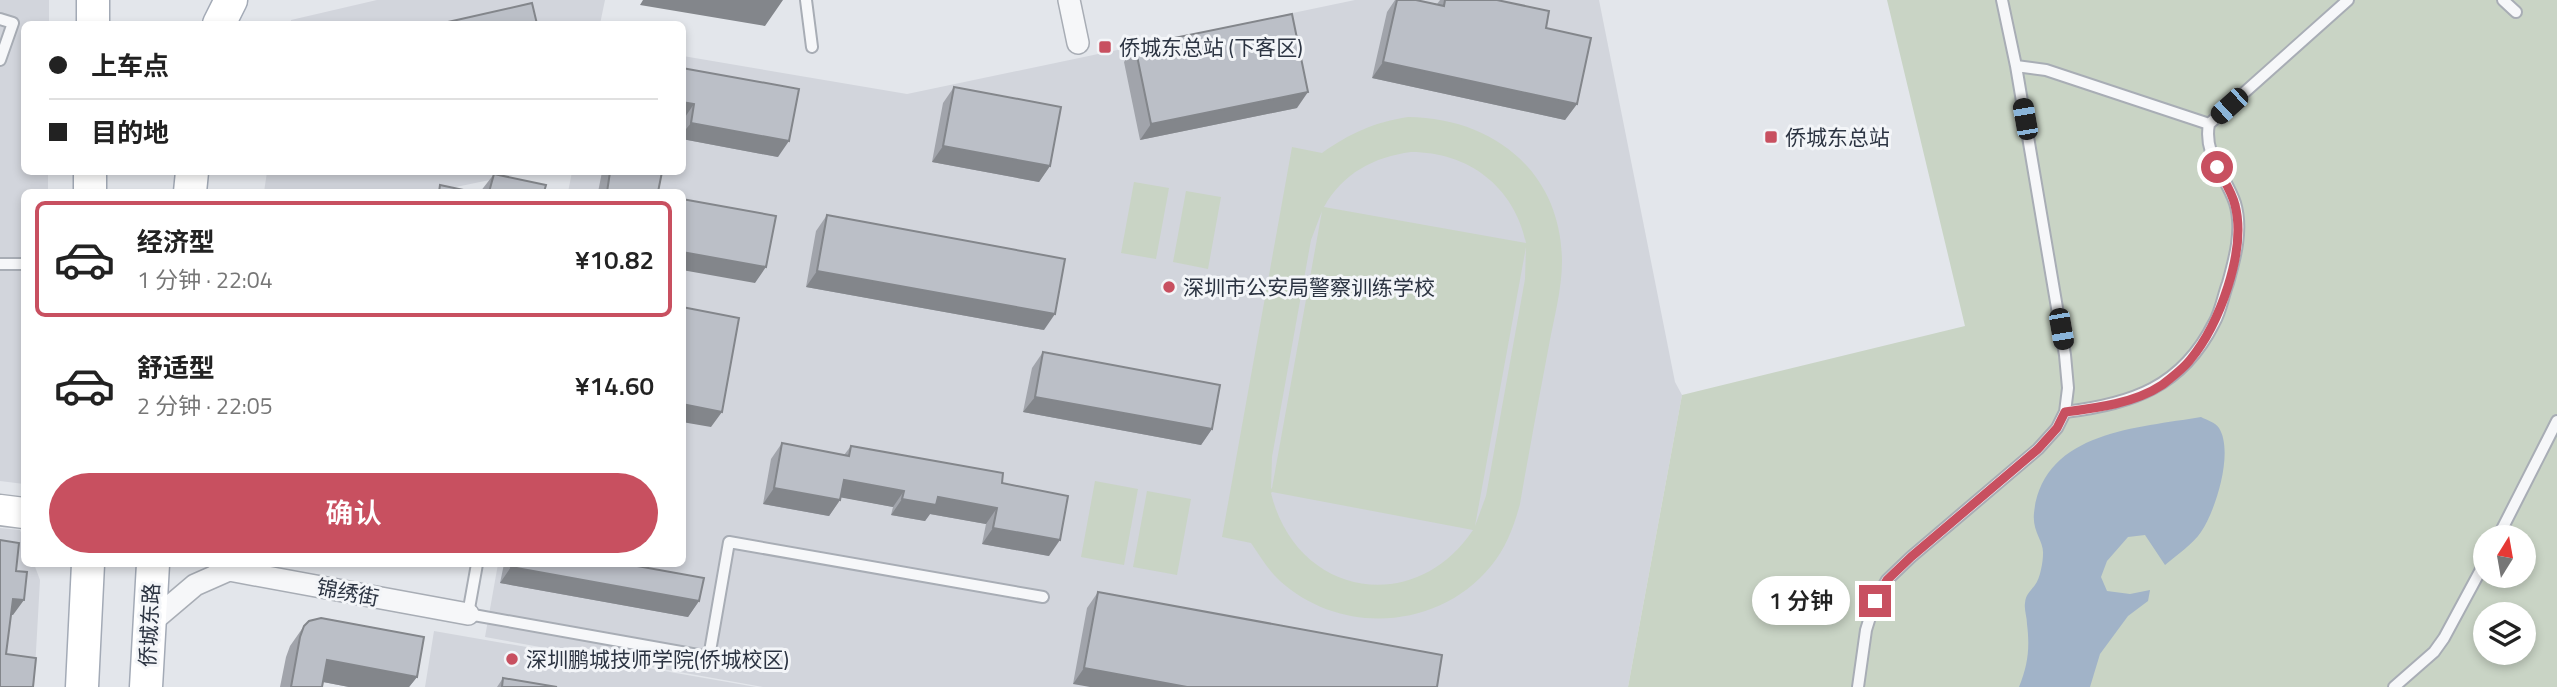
<!DOCTYPE html>
<html lang="zh">
<head>
<meta charset="utf-8">
<style>
	:root { --surface:#fff; --page:#f2f2f2; --text:#222; --muted:#767676; --line:#e0e0e0; --accent:#c85060 }
	body { margin:0; font-family:"Titillium Web","Noto Sans SC",sans-serif; background:var(--page); color:var(--text); height:100vh; display:flex; flex-direction:column; font-size:26px; white-space:nowrap }
	* { box-sizing:border-box; margin:0 }
	p { font-size:23px; color:var(--muted) }
	.icon { flex:none; width:38px; height:38px; fill:none; stroke:currentColor; stroke-width:2; stroke-linecap:round; stroke-linejoin:round }
	.map { position:relative; flex:1; overflow:hidden }
	.drawer { position:absolute; left:21px; top:189px; width:665px; height:378px; display:flex; flex-direction:column; background:var(--surface); border-radius:10px; box-shadow:0 4px 10px #0003 }
	.drawer>* { flex:none }
	.top-card { position:absolute; left:21px; top:21px; width:665px; height:154px; border-radius:10px; box-shadow:0 4px 10px #0003; display:grid; align-content:center; height:154px; padding:0 28px; background:var(--surface) }
	.needle { width:46px; rotate:11deg }
	.tools { position:absolute; left:2473px; top:525px; display:grid; gap:14px }
	.tools a { display:grid; place-items:center; width:63px; height:63px; border-radius:50%; background:var(--surface); box-shadow:0 4px 10px #0003; font-size:35px }
	.end { position:absolute; width:32px; height:32px; margin:-16px; border:9px solid #c85060; background:#fff; box-shadow:0 0 0 4px #fff }
	.from { border-radius:50% }
	.bubble { position:absolute; height:49px; border-radius:24px; background:var(--surface); box-shadow:0 4px 10px #0003; font-size:23px; font-weight:600; line-height:49px; text-align:center }
	.car { position:absolute; width:21px; height:42px; margin:-21px -10px; border-radius:9px; box-shadow:0 0 5px 2px #0007; background:linear-gradient(#222 24%,#8ab4d8 0 40%,#222 0 76%,#8ab4d8 0 86%,#222 0) }
	.top-card b { display:flex; align-items:center; gap:24px; height:66px; font-size:26px }
	.top-card b+b { border-top:2px solid var(--line) }
	.top-card i { width:18px; height:18px; background:var(--text) }
	ul { padding:12px 0 0; list-style:none }
	li { display:flex; align-items:center; gap:21px; height:116px; margin:0 14px 10px; padding:0 14px; border:4px solid transparent; border-radius:10px }
	li div { flex:1 }
	li b { display:block; font-size:26px }
	li em { font-style:normal; font-weight:600 }
	li.selected { border-color:var(--accent) }
	li>.icon { width:63px; height:63px; stroke-width:1.5 }
	.primary-button { display:flex; gap:14px; margin-top:auto; padding:14px 28px }
	.primary-button a { flex:1; height:80px; border-radius:42px; background:var(--accent); color:#fff; font-size:28px; font-weight:600; line-height:80px; text-align:center }
	.map>svg:first-child { display:block }
</style>
</head>
<body>
<div class="map">
<svg width="2557" height="687" viewBox="0 0 2557 687">
	<rect width="100%" height="100%" fill="#e3e6eb"/>
	<path fill="#d2d5dc" d="M0 0H49V24H24V172H48V192H24V484L0 481Z
		M377 0H605L600 24H291V20Z
		M1355 0H1599L1675 382 1682 395 1628 687H763L485 637 498 564H682V192H568L572 172H682L683 56 907 94Z
		M267 172H528L432 192H264Z
		M0 528 20 530 24 540V564H34L40 580 34 687H0Z
		M434 631 756 687H425Z"/>
	<path fill="#c9d4c5" fill-rule="evenodd" d="M1887 0H2557V687H1628L1682 395 1965 326ZM2485 537H2524V576H2485ZM2485 614H2524V653H2485Z
		M1408 117C1493 118 1561 171 1562 261 1562 289 1554 318 1549 345 1539 398 1529 451 1520 504 1514 526 1506 548 1491 566 1439 630 1341 636 1280 581 1268 570 1260 556 1251 543L1222 537 1292 147 1322 153C1350 133 1375 122 1408 117ZM1411 152C1468 152 1514 186 1526 243L1324 207C1343 173 1374 157 1411 152ZM1322 211 1272 488 1271 489 1272 457 1311 240ZM1526 247 1525 279 1486 496 1475 526ZM1271 493 1272 492 1473 530C1414 618 1296 596 1271 493Z
		M1134 182 1169 188 1156 259 1121 253Z
		M1186 191 1221 197 1208 269 1173 262Z
		M1095 481 1138 489 1124 565 1081 557Z
		M1147 491 1191 499 1177 575 1133 567Z"/>
	<path fill="#a1b3c8" d="M2201 417C2207 420 2216 423 2219 428 2234 452 2216 510 2201 532 2193 544 2177 555 2165 565L2145 535 2128 537 2107 561 2101 577 2107 591 2130 594 2150 590 2148 601 2128 616 2100 654 2090 687H2019C2028 665 2030 648 2027 624 2027 617 2024 610 2025 603 2026 594 2030 592 2035 585 2040 579 2043 562 2043 554 2044 541 2032 532 2034 513 2043 431 2138 428 2201 417Z"/>
	<g fill="none" stroke-linecap="round" stroke-linejoin="round">
		<g stroke="#a8adb5" stroke-width="14">
			<path id="lane" d="M806 0 812 47
				M2503 0 2516 12
				M0 19 13 23 0 60
				M2016 66 2046 70 2209 124
				M0 264H24
				M2065 412C2132 404 2182 387 2214 323 2221 311 2223 296 2228 283 2235 258 2243 229 2235 203 2226 176 2203 155 2209 124L2348 0
				M2498 537 2557 421
				M477 564 468 614 709 657 729 542 1043 597
				M1858 687 1866 630 1875 601 1887 580 1911 557 2038 449 2057 428 2065 412 2068 388 2065 355 2016 66 2002 0
				M2394 687 2434 652 2444 638 2485 562"/>
		</g>
		<g stroke="#a8adb5" stroke-width="24">
			<path id="street" d="M1069 0 1078 43
				M219 564 229 570 468 614
				M149 624 195 585 229 570"/>
		</g>
		<g stroke="#a8adb5" stroke-width="33">
			<path id="secondary" d="M0 510 24 513"/>
		</g>
		<g stroke="#a3aab6" stroke-width="35">
			<path id="primary" d="M93 24V0
				M219 24 231 0
				M90 172V192
				M190 192 192 172
				M82 687 88 564
				M146 687 153 564"/>
		</g>
		<use href="#lane" stroke="#f6f7f9" stroke-width="10"/>
		<use href="#street" stroke="#f6f7f9" stroke-width="21"/>
		<use href="#secondary" stroke="#fff" stroke-width="30"/>
		<use href="#primary" stroke="#fff" stroke-width="32"/>
	</g>
	<path fill="#a1a4ab" d="M1395 0H1416L1437 4 1440 0H1497L1546 28 1577 104 1565 120 1372 78 1387 12Z
		M1135 46 1297 108 1140 140 1124 62Z
		M682 68 778 157 682 139Z
		M954 87 1050 166 1039 182 932 162 943 103Z
		M602 172H662L658 192H598Z
		M494 174 544 192H480Z
		M827 215 1044 330 806 287 816 231Z
		M1043 352 1212 429 1201 445 1023 412 1032 368Z
		M782 443 844 455 851 446 1002 483 1049 556 982 544 986 524 930 514 925 521 891 515 893 507 841 497 840 500 829 516 763 504 771 459Z
		M504 564H626L699 601 688 617 500 583Z
		M1098 592 1442 655 1073 684 1087 608Z
		M304 626 417 677 409 687H349L323 682 322 687H280L286 657 290 646Z
		M503 678 557 687H497Z"/>
	<path fill="#83868b" d="M643 0H783L765 26 640 5Z
		M1383 62 1577 104 1565 120 1372 78Z
		M1308 92 1297 108 1140 140 1151 124Z
		M682 102 694 104 683 120Z
		M691 123 789 141 778 157 682 139V134Z
		M943 146 1050 166 1039 182 932 162Z
		M682 252 766 267 755 283 682 270Z
		M817 271 1055 314 1044 330 806 287Z
		M1035 397 1212 429 1201 445 1023 412Z
		M682 404 722 412 711 427 682 422Z
		M844 480 904 491 893 507 833 496Z
		M774 488 840 500 829 516 763 504Z
		M938 497 997 508 986 524 930 514 925 521 891 515 902 499Z
		M993 528 1060 540 1049 556 982 544Z
		M511 567 699 601 688 617 500 583Z
		M13 599 24 600 13 615 1 614Z
		M327 660 417 677 409 687H349L313 680Z
		M1084 668 1187 687H1090L1073 684Z"/>
	<path fill="#bbbfc7" stroke="#83868b" stroke-width="2" d="M1397 0H1416L1444 6 1445 0H1497L1549 11 1546 28 1591 38 1577 104 1383 62Z
		M532 3 537 24H439Z
		M1292 14 1308 92 1151 124 1135 46Z
		M682 68 799 89 789 141 691 123 694 104 682 102Z
		M954 87 1061 107 1050 166 943 146Z
		M610 172H662L658 192H607Z
		M494 174 546 185 544 192H489Z
		M440 185 473 192H439Z
		M682 199 776 216 766 267 682 252Z
		M827 215 1065 259 1055 314 817 271Z
		M682 307 739 318 722 412 682 404Z
		M1043 352 1220 385 1212 429 1035 397Z
		M782 443 849 456 851 446 1003 473 1002 483 1068 496 1060 540 993 528 997 508 938 497 936 505 902 499 904 491 844 480 840 500 774 488Z
		M0 540 19 543 16 571 27 572 24 600 13 599 6 654 36 658 33 687H0Z
		M512 564H626L704 578 699 601 511 567Z
		M1098 592 1442 655 1437 687H1187L1084 668Z
		M321 618 424 637 417 677 327 660 322 687H291L300 637 304 626 309 621Z
		M503 678 557 687H502Z"/>
	<g fill="none" stroke-linecap="round" stroke-linejoin="round">
		<path stroke="#c85060" stroke-width="9" d="M1875 601 1887 580 1911 557 2038 449 2057 428 2065 412C2097 408 2135 403 2162 385 2171 378 2183 369 2190 360 2219 325 2247 251 2235 205 2232 192 2223 179 2217 167"/>
	</g>
	<g fill="#c85060" stroke="#f3f5f8" stroke-width="2.5">
		<rect x="1098" y="40" width="14" height="14" rx="3.5"/>
		<rect x="1764" y="130" width="14" height="14" rx="3.5"/>
		<circle cx="1169" cy="287" r="7"/>
		<circle cx="512" cy="659" r="7"/>
	</g>
	<g text-anchor="middle" dominant-baseline="central" stroke-width="6" stroke-linejoin="round" paint-order="stroke">
		<g font-size="21" fill="#2c3442" stroke="#f3f5f8" text-anchor="start">
			<text x="1119" y="47">侨城东总站 (下客区)</text>
			<text x="1785" y="137">侨城东总站</text>
			<text x="1183" y="287">深圳市公安局警察训练学校</text>
			<text x="526" y="659">深圳鹏城技师学院(侨城校区)</text>
		</g>
		<g font-size="21" fill="#2c3442" stroke="#f3f5f8">
			<text transform="translate(348 592) rotate(11)">锦绣街</text>
			<text transform="translate(149 625) rotate(-87)">侨城东路</text>
		</g>
	</g>
</svg>
<div class="tools">
<a><svg class="needle" viewBox="-14 -14 28 28"><path d="M0-13l5 13h-10z" fill="#e53935"/><path d="M0 13l5-13h-10z" fill="#767676"/></svg></a>
<a><svg class="icon" aria-label="layers" viewBox="0 0 24 24"><path d="M12 4l9 5-9 5-9-5zM3 14l9 5 9-5"/></svg></a>
</div>
<i class="end from" style="left:2217px;top:167px"></i>
<i class="end" style="left:1875px;top:601px"></i>
<div class="bubble" style="left:1752px;top:576px;width:98px">1 分钟</div>
<i class="car" style="left:2229px;top:106px;rotate:228deg"></i>
<i class="car" style="left:2025px;top:119px;rotate:350deg"></i>
<i class="car" style="left:2061px;top:329px;rotate:170deg"></i>
<div class="top-card">
<b><i class="from"></i>上车点</b>
<b><i></i>目的地</b>
</div>
<section class="drawer">
<ul>
<li class="selected"><svg class="icon" aria-label="car" viewBox="0 0 24 24"><path d="M5 17H2v-5l4-1 3-4h7l3 4 3 1v5h-3M9 17h6M6 11h13"/><circle cx="7" cy="17" r="2"/><circle cx="17" cy="17" r="2"/></svg><div><b>经济型</b><p>1 分钟 · 22:04</p></div><em>¥10.82</em></li>
<li><svg class="icon" aria-label="car" viewBox="0 0 24 24"><path d="M5 17H2v-5l4-1 3-4h7l3 4 3 1v5h-3M9 17h6M6 11h13"/><circle cx="7" cy="17" r="2"/><circle cx="17" cy="17" r="2"/></svg><div><b>舒适型</b><p>2 分钟 · 22:05</p></div><em>¥14.60</em></li>
</ul>
<div class="primary-button"><a>确认</a></div>
</section>
</div>
</body>
</html>
